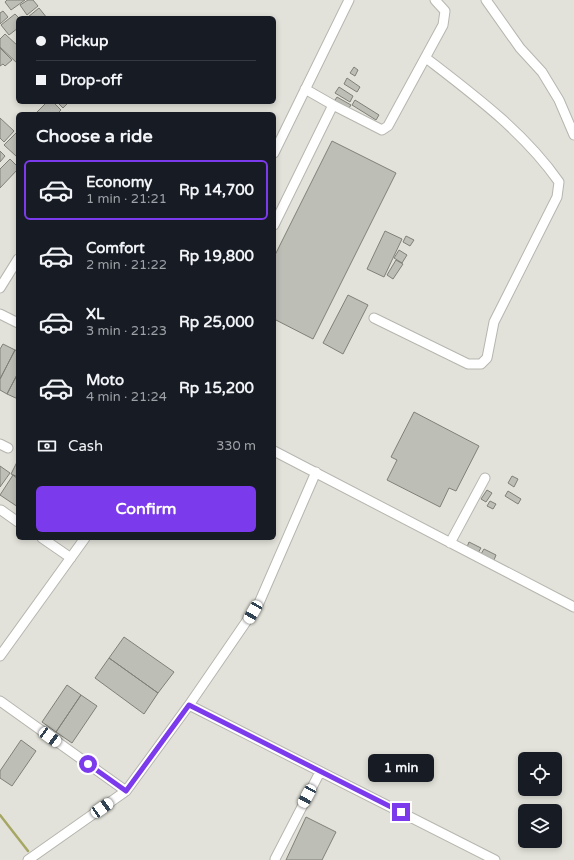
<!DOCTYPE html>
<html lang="en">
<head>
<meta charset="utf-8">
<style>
	:root { --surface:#171b24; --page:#242831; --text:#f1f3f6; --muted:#9ea1a6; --line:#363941; --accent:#7c3aed }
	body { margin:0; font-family:"Varela Round",sans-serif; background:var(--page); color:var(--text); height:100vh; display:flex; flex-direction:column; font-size:15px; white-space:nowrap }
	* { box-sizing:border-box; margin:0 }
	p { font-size:13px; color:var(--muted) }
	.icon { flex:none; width:22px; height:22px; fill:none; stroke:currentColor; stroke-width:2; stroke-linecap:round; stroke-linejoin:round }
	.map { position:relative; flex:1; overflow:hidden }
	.drawer { position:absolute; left:16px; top:112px; width:260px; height:428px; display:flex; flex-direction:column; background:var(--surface); border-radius:6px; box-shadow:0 2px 6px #0003 }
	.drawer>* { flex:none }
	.banner { position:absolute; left:16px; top:16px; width:260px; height:88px; border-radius:6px; box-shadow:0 2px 6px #0003; display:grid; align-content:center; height:88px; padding:0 20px; background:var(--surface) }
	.buttons { position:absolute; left:518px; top:752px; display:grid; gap:8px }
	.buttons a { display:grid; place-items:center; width:44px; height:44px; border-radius:6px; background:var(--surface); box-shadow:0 2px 6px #0003; font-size:20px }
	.end { position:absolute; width:18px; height:18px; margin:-9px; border:5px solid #7c3aed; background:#fff; box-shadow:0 0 0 2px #fff }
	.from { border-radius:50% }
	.bubble { position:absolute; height:28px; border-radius:6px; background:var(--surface); box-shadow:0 2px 6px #0003; font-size:13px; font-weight:700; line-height:28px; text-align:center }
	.car { position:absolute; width:12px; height:24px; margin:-12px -6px; border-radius:5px; box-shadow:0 0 3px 1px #0007; background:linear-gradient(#fff 24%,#345 0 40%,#fff 0 76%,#345 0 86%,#fff 0) }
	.banner b { display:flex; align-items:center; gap:14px; height:38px; font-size:15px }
	.banner b+b { border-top:1px solid var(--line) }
	.banner i { width:10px; height:10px; background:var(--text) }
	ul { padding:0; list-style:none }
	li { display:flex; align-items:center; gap:12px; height:60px; margin:0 8px 6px; padding:0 12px; border:2px solid transparent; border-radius:6px }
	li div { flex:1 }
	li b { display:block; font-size:15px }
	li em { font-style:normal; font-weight:700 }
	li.selected { border-color:var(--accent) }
	li>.icon { width:36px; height:36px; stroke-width:1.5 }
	h2 { padding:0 20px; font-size:18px; line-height:48px }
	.pay { display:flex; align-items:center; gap:10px; height:44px; padding:0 20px; font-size:15px }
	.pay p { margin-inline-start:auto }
	.primary-button { display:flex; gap:8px; margin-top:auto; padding:8px 20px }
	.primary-button a { flex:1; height:46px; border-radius:6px; background:var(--accent); color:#fff; font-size:16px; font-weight:700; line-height:46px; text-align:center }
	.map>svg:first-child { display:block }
</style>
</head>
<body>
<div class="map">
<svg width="574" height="860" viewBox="0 0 574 860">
	<rect width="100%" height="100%" fill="#e2e2da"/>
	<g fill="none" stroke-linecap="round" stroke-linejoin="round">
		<path stroke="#a6a764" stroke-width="2.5" d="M0 815 28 851"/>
	</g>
	<path fill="#bdbeb6" stroke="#808079" d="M7 0H25L11 10 5 2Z
		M28 0H33L38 6 27 15 20 5Z
		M39 8 47 18H29L28 17Z
		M3 11 8 17 0 24V13Z
		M15 14 19 18 18 28 9 35 1 25Z
		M5 34 18 46V64L0 47V39Z
		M0 48 12 60 5 66 3 64 0 66Z
		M354 67 358 70 355 76 350 73Z
		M347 78 360 87 357 92 344 84Z
		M339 87 353 96 350 102 335 93Z
		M337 97 351 105 347 111 333 103Z
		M355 100 379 115 376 120 352 105Z
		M47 102H53L61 110 57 114H35Z
		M57 102H69L63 108Z
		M0 118 14 131 4 142 0 138Z
		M18 131V154L16 156 4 145Z
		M332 141 396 173 313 339 274 319V257Z
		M0 151 5 156 0 162Z
		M10 159 18 167V169L0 188V169Z
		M385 231 402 239 384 277 367 269Z
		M406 236 414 240 410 246 403 242Z
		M399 250 407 255 402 263 394 258Z
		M396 260 403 264 393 279 387 275Z
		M348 295 368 305 343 354 323 343Z
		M3 344 15 350 0 379V349Z
		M15 350 18 351V373L7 394 0 390V379Z
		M18 373V399L7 394Z
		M414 412 479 446 456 491 449 488 440 507 387 480 397 460 391 457Z
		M18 460V477L11 474Z
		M0 466 10 473 0 487Z
		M13 475 18 479V507L0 495Z
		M512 476 518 479 514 487 508 483Z
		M487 490 492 493 486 502 481 499Z
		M508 491 521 499 518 504 505 496Z
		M490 501 496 504 493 509 487 506Z
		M469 542 481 548 478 553 467 547Z
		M484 549 496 555 494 560 481 554Z
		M124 637 174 672 158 693 109 658Z
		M109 658 158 693 144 714 95 678Z
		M67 685 81 695 56 732 42 722Z
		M81 695 97 706 72 743 56 732Z
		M21 740 36 751 12 786 0 778V771Z
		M306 817 336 832 322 860H286Z"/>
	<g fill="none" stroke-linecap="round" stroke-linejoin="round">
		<g stroke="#b6b6af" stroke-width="11">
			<path id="minor" d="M486 0 520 48 542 72 559 100 574 135
				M305 89 333 105
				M274 153 349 0
				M274 225 333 105 382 130 388 126 443 25 445 11 435 0
				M0 288 18 259
				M0 314 18 323
				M374 318 468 364H481L487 358 494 322 557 197 559 182C524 132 474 95 426 58
				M0 444 8 448
				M274 451 574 607
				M316 472 259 603 189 705 495 860
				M1 510 18 522
				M42 538 71 558
				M450 543 485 478
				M0 656 85 538
				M0 701 126 791 189 705
				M275 859 320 772
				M28 860 126 791"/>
		</g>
		<use href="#minor" stroke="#fff" stroke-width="9"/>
	</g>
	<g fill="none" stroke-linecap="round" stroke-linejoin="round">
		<path stroke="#7c3aed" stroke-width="5" d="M88 764 126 791 189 705 401 812"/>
	</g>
</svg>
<div class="buttons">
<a><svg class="icon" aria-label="locate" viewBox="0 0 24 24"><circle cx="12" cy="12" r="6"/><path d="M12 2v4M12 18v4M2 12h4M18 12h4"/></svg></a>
<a><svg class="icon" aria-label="layers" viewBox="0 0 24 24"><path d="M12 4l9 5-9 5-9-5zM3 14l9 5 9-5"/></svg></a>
</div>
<i class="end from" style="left:88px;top:764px"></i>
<i class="end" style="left:401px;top:812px"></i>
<div class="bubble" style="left:368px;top:754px;width:66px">1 min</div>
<i class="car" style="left:253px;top:612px;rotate:210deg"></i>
<i class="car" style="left:50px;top:737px;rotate:126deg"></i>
<i class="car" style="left:307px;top:796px;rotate:208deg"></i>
<i class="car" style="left:102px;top:808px;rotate:55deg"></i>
<div class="banner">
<b><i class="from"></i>Pickup</b>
<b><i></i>Drop-off</b>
</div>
<section class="drawer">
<h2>Choose a ride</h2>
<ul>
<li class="selected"><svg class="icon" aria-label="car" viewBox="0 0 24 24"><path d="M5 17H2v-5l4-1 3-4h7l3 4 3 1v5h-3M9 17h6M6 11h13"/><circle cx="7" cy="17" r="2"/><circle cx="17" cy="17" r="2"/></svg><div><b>Economy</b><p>1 min · 21:21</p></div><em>Rp 14,700</em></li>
<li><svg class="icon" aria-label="car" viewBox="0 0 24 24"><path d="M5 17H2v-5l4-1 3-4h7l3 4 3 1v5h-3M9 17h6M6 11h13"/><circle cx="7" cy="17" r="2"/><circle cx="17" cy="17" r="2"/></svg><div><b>Comfort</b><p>2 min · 21:22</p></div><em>Rp 19,800</em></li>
<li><svg class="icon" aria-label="car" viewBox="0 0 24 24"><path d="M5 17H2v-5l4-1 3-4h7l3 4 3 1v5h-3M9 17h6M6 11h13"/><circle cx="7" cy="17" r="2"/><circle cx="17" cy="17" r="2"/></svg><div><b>XL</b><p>3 min · 21:23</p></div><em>Rp 25,000</em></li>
<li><svg class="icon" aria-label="car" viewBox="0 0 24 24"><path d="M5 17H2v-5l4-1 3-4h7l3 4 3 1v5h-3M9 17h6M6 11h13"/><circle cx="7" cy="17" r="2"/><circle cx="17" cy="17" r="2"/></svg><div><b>Moto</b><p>4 min · 21:24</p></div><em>Rp 15,200</em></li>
</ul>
<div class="pay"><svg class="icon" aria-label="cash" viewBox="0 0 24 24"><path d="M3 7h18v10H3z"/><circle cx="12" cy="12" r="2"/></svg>Cash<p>330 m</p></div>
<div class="primary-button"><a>Confirm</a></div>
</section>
</div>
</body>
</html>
